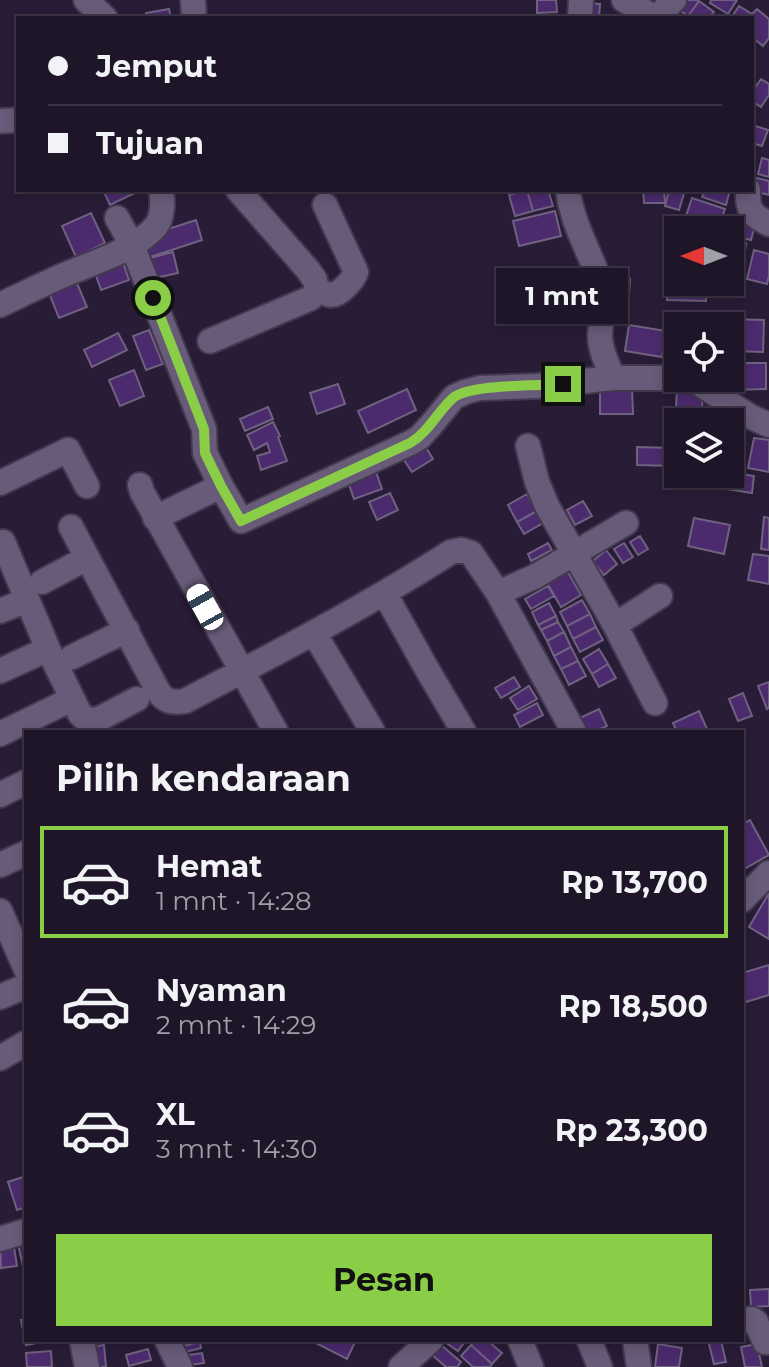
<!DOCTYPE html>
<html lang="id">
<head>
<meta charset="utf-8">
<style>
	:root { --surface:#1e1528; --page:#2b2234; --text:#f1f3f6; --muted:#a19fa8; --line:#3c3445; --accent:#8ace47 }
	body { margin:0; font-family:Montserrat,sans-serif; background:var(--page); color:var(--text); height:100vh; display:flex; flex-direction:column; font-size:30px; white-space:nowrap }
	* { box-sizing:border-box; margin:0 }
	p { font-size:26px; color:var(--muted) }
	.icon { flex:none; width:44px; height:44px; fill:none; stroke:currentColor; stroke-width:2; stroke-linecap:round; stroke-linejoin:round }
	.map { position:relative; flex:1; overflow:hidden }
	.details { position:absolute; left:24px; top:730px; width:720px; height:612px; display:flex; flex-direction:column; background:var(--surface); border-radius:0px; box-shadow:0 4px 12px #0003,0 0 0 2px var(--line) }
	.details>* { flex:none }
	.guide { position:absolute; left:16px; top:16px; width:738px; height:176px; border-radius:0px; box-shadow:0 4px 12px #0003,0 0 0 2px var(--line); display:grid; align-content:center; height:176px; padding:0 32px; background:var(--surface) }
	.needle { width:52px; rotate:270deg }
	.tools { position:absolute; left:664px; top:216px; display:grid; gap:16px }
	.tools a { display:grid; place-items:center; width:80px; height:80px; border-radius:0px; background:var(--surface); box-shadow:0 4px 12px #0003,0 0 0 2px var(--line); font-size:40px }
	.end { position:absolute; width:36px; height:36px; margin:-18px; border:10px solid #8ace47; background:#111; box-shadow:0 0 0 4px #111 }
	.from { border-radius:50% }
	.bubble { position:absolute; height:56px; border-radius:0px; background:var(--surface); box-shadow:0 4px 12px #0003,0 0 0 2px var(--line); font-size:26px; font-weight:700; line-height:56px; text-align:center }
	.car { position:absolute; width:24px; height:48px; margin:-24px -12px; border-radius:10px; box-shadow:0 0 6px 2px #0007; background:linear-gradient(#fff 24%,#345 0 40%,#fff 0 76%,#345 0 86%,#fff 0) }
	.guide b { display:flex; align-items:center; gap:28px; height:76px; font-size:30px }
	.guide b+b { border-top:2px solid var(--line) }
	.guide i { width:20px; height:20px; background:var(--text) }
	ul { padding:0; list-style:none }
	li { display:flex; align-items:center; gap:24px; height:112px; margin:0 16px 12px; padding:0 16px; border:4px solid transparent; border-radius:0px }
	li div { flex:1 }
	li b { display:block; font-size:30px }
	li em { font-style:normal; font-weight:700 }
	li.on { border-color:var(--accent) }
	li>.icon { width:72px; height:72px; stroke-width:1.5 }
	h2 { padding:0 32px; font-size:36px; line-height:96px }
	.primary-button { display:flex; gap:16px; margin-top:auto; padding:16px 32px }
	.primary-button a { flex:1; height:92px; border-radius:0px; background:var(--accent); color:#111; font-size:32px; font-weight:700; line-height:92px; text-align:center }
	.map>svg:first-child { display:block }
</style>
</head>
<body>
<div class="map">
<svg width="769" height="1367" viewBox="0 0 769 1367">
	<rect width="100%" height="100%" fill="#281c36"/>
	<path fill="#4c2a6e" stroke="#6f6280" stroke-width="2" d="M537 0H556L557 12 537 13Z
		M678 0H698L699 1 688 16 674 6Z
		M711 0H737L728 14 710 3Z
		M699 1 714 12 709 18H692L688 16Z
		M584 3 600 4 599 18H583Z
		M739 6 752 14 757 9 769 19V38L763 46 752 37V18H731Z
		M169 9 171 18H147L146 13Z
		M761 79 769 84V95L761 107 752 101V92Z
		M752 125 768 130 762 146 752 143Z
		M762 158 769 160V177L758 174Z
		M757 178 769 181V195L754 191Z
		M103 190H141L110 205Z
		M527 190 533 211 515 216 509 195Z
		M527 190H548L553 206 533 211Z
		M643 190H664L665 203H644Z
		M669 190H685L679 210 665 206Z
		M705 190H730L726 205 702 197Z
		M692 198 725 209 718 230 685 219Z
		M555 211 561 236 519 246 513 221Z
		M91 213 105 243 76 257 62 226Z
		M732 219 755 225 751 240 730 235Z
		M196 220 202 240 150 257 144 237Z
		M730 241 746 243 743 265 730 264Z
		M754 250 769 254V276L767 284 747 279Z
		M173 252 178 273 155 278 150 258Z
		M121 257 129 280 101 290 93 267Z
		M576 272V310L537 311V273Z
		M74 276 87 307 59 318 47 288Z
		M608 278 630 279 628 312 606 311Z
		M668 278H678V282H707L706 301 667 300Z
		M696 311 706 312 705 326H695Z
		M672 312 692 313 691 326H678V344H670Z
		M730 319 764 320 763 352 730 351Z
		M629 325 666 331 662 357 625 351Z
		M149 330 163 364 146 370 133 336Z
		M118 333 127 350 92 367 84 350Z
		M668 348 678 350 675 363 666 361Z
		M734 363H766V389L734 390Z
		M134 370 144 396 120 406 109 380Z
		M338 384 345 404 317 414 310 393Z
		M600 387H632L633 414H600Z
		M677 388 703 389 702 410 676 409Z
		M407 389 416 410 368 433 358 411Z
		M268 407 273 419 245 431 240 419Z
		M683 415 719 417 718 422H683Z
		M273 422 280 436 278 437 287 461 261 470 257 456 270 452 267 443 254 450 247 435Z
		M754 438 769 440V472L748 468Z
		M422 441 433 459 412 472 400 454Z
		M637 447 674 448 673 466 637 465Z
		M375 469 382 489 354 499 347 479Z
		M730 472 754 476 752 493 714 487 716 474H730Z
		M390 493 398 510 377 520 369 502Z
		M527 494 537 511 517 522 508 505Z
		M583 501 592 516 575 525 567 510Z
		M537 511 543 523 524 534 517 522Z
		M764 517 769 518V550L761 549Z
		M694 518 730 525 724 554 688 546Z
		M640 536 648 549 638 555 630 542Z
		M548 543 552 550 531 561 528 554Z
		M624 543 633 557 623 563 614 549Z
		M606 550 617 564 604 575 593 561Z
		M753 554 769 556V584L748 580Z
		M566 569 581 595 561 607 546 581Z
		M548 586 554 596 531 609 525 599Z
		M582 600 590 614 567 626 560 612Z
		M549 603 556 616 538 625 532 612Z
		M590 614 596 627 573 639 567 626Z
		M556 616 558 622 541 630 538 625Z
		M558 622 564 632 547 641 541 630Z
		M596 627 603 640 580 652 573 639Z
		M564 632 571 647 554 656 547 641Z
		M571 647 578 661 561 669 554 656Z
		M599 649 608 664 592 674 583 659Z
		M578 661 586 676 569 685 561 669Z
		M608 664 616 678 599 687 592 674Z
		M514 677 520 687 501 698 495 688Z
		M769 682V708L767 709 758 686Z
		M529 686 537 699 518 710 510 698Z
		M743 693 752 716 738 721 729 699Z
		M537 703 543 715 520 727 514 715Z
		M599 709 607 726 594 732H578L573 721Z
		M699 711 707 729 701 732H677L673 723Z
		M750 820 769 855 744 869 742 865V824Z
		M769 893V939L749 927Z
		M769 965V995L746 1002 742 990V973Z
		M26 1176V1207L17 1210 8 1182Z
		M26 1238V1265L23 1266 17 1240Z
		M13 1241 17 1266 1 1268 0 1243Z
		M769 1289V1306L751 1307 750 1290Z
		M26 1319V1340H52L26 1345 21 1320Z
		M310 1340H356L347 1359Z
		M447 1340H466L458 1351 445 1342Z
		M476 1340H487L502 1353 492 1364 471 1345Z
		M708 1340H721L726 1362 714 1364Z
		M200 1342 201 1348 185 1352 183 1346Z
		M658 1344 682 1348 679 1367H655Z
		M757 1344 762 1367H745L741 1347Z
		M104 1345 106 1367H92L90 1347Z
		M441 1345 461 1362 457 1367H446L432 1355Z
		M471 1345 492 1364 490 1367H473L461 1356Z
		M148 1349 151 1360 129 1366 126 1355Z
		M51 1351 52 1367H27L26 1353Z
		M202 1353 204 1363 189 1365 188 1355Z"/>
	<g fill="none" stroke-linecap="round" stroke-linejoin="round">
		<g stroke="#43394e" stroke-width="28">
			<path id="minor" d="M86 0 105 18
				M193 0 194 18
				M624 0 656 18
				M580 18 581 0
				M656 18 674 0
				M0 121 18 120
				M568 190C572 226 594 258 603 292 606 308 600 321 600 336 600 351 608 365 613 378
				M748 190C748 211 750 214 769 224
				M117 218 132 245 204 429 205 453 221 486 241 521 410 443 419 438 431 425 454 397 465 392 480 388 537 386 613 378H674L695 381 751 417 769 425
				M317 290C319 291 329 295 331 295 340 295 353 280 356 272L325 205
				M0 305C21 295 41 285 62 276 91 263 135 251 156 226 163 218 163 200 161 190
				M210 341 311 298 317 290 315 280 308 270 238 190
				M528 446 537 482 547 506 615 625 655 703
				M0 483 68 450 87 486
				M140 485 142 492 276 732
				M155 518 221 486
				M71 527 158 691C165 702 172 703 185 701 275 654 365 607 451 552L461 550 471 553 498 593 574 732
				M0 543 3 542 48 649 80 714 85 719 97 720 137 699
				M42 582 87 558
				M498 593 536 576 626 523
				M385 594 428 671 464 732
				M0 611 27 600
				M615 625 660 596
				M314 633 373 732
				M72 657 127 630
				M0 671 48 649
				M0 734 72 699
				M0 795 26 782
				M0 865 26 853
				M742 900 769 873
				M0 911 26 969
				M0 997 26 986
				M0 1058 26 1043
				M0 1239 26 1231
				M742 1320 752 1319 756 1322 765 1342H769
				M82 1340 87 1367
				M167 1340 180 1367
				M520 1340 531 1367
				M589 1340 600 1367
				M635 1340 639 1367
				M401 1367 431 1340"/>
		</g>
		<use href="#minor" stroke="#685b79" stroke-width="24"/>
	</g>
	<g fill="none" stroke-linecap="round" stroke-linejoin="round">
		<path stroke="#8ace47" stroke-width="10" d="M153 298 204 429 205 453 221 486 241 521 410 443C429 432 437 412 453 398 469 384 538 386 563 384"/>
	</g>
</svg>
<div class="tools">
<a><svg class="needle" viewBox="-14 -14 28 28"><path d="M0-13l5 13h-10z" fill="#e53935"/><path d="M0 13l5-13h-10z" fill="#a19fa8"/></svg></a>
<a><svg class="icon" aria-label="locate" viewBox="0 0 24 24"><circle cx="12" cy="12" r="6"/><path d="M12 2v4M12 18v4M2 12h4M18 12h4"/></svg></a>
<a><svg class="icon" aria-label="layers" viewBox="0 0 24 24"><path d="M12 4l9 5-9 5-9-5zM3 14l9 5 9-5"/></svg></a>
</div>
<i class="end from" style="left:153px;top:298px"></i>
<i class="end" style="left:563px;top:384px"></i>
<div class="bubble" style="left:496px;top:268px;width:132px">1 mnt</div>
<i class="car" style="left:205px;top:607px;rotate:331deg"></i>
<div class="guide">
<b><i class="from"></i>Jemput</b>
<b><i></i>Tujuan</b>
</div>
<section class="details">
<h2>Pilih kendaraan</h2>
<ul>
<li class="on"><svg class="icon" aria-label="car" viewBox="0 0 24 24"><path d="M5 17H2v-5l4-1 3-4h7l3 4 3 1v5h-3M9 17h6M6 11h13"/><circle cx="7" cy="17" r="2"/><circle cx="17" cy="17" r="2"/></svg><div><b>Hemat</b><p>1 mnt · 14:28</p></div><em>Rp 13,700</em></li>
<li><svg class="icon" aria-label="car" viewBox="0 0 24 24"><path d="M5 17H2v-5l4-1 3-4h7l3 4 3 1v5h-3M9 17h6M6 11h13"/><circle cx="7" cy="17" r="2"/><circle cx="17" cy="17" r="2"/></svg><div><b>Nyaman</b><p>2 mnt · 14:29</p></div><em>Rp 18,500</em></li>
<li><svg class="icon" aria-label="car" viewBox="0 0 24 24"><path d="M5 17H2v-5l4-1 3-4h7l3 4 3 1v5h-3M9 17h6M6 11h13"/><circle cx="7" cy="17" r="2"/><circle cx="17" cy="17" r="2"/></svg><div><b>XL</b><p>3 mnt · 14:30</p></div><em>Rp 23,300</em></li>
</ul>
<div class="primary-button"><a>Pesan</a></div>
</section>
</div>
</body>
</html>
